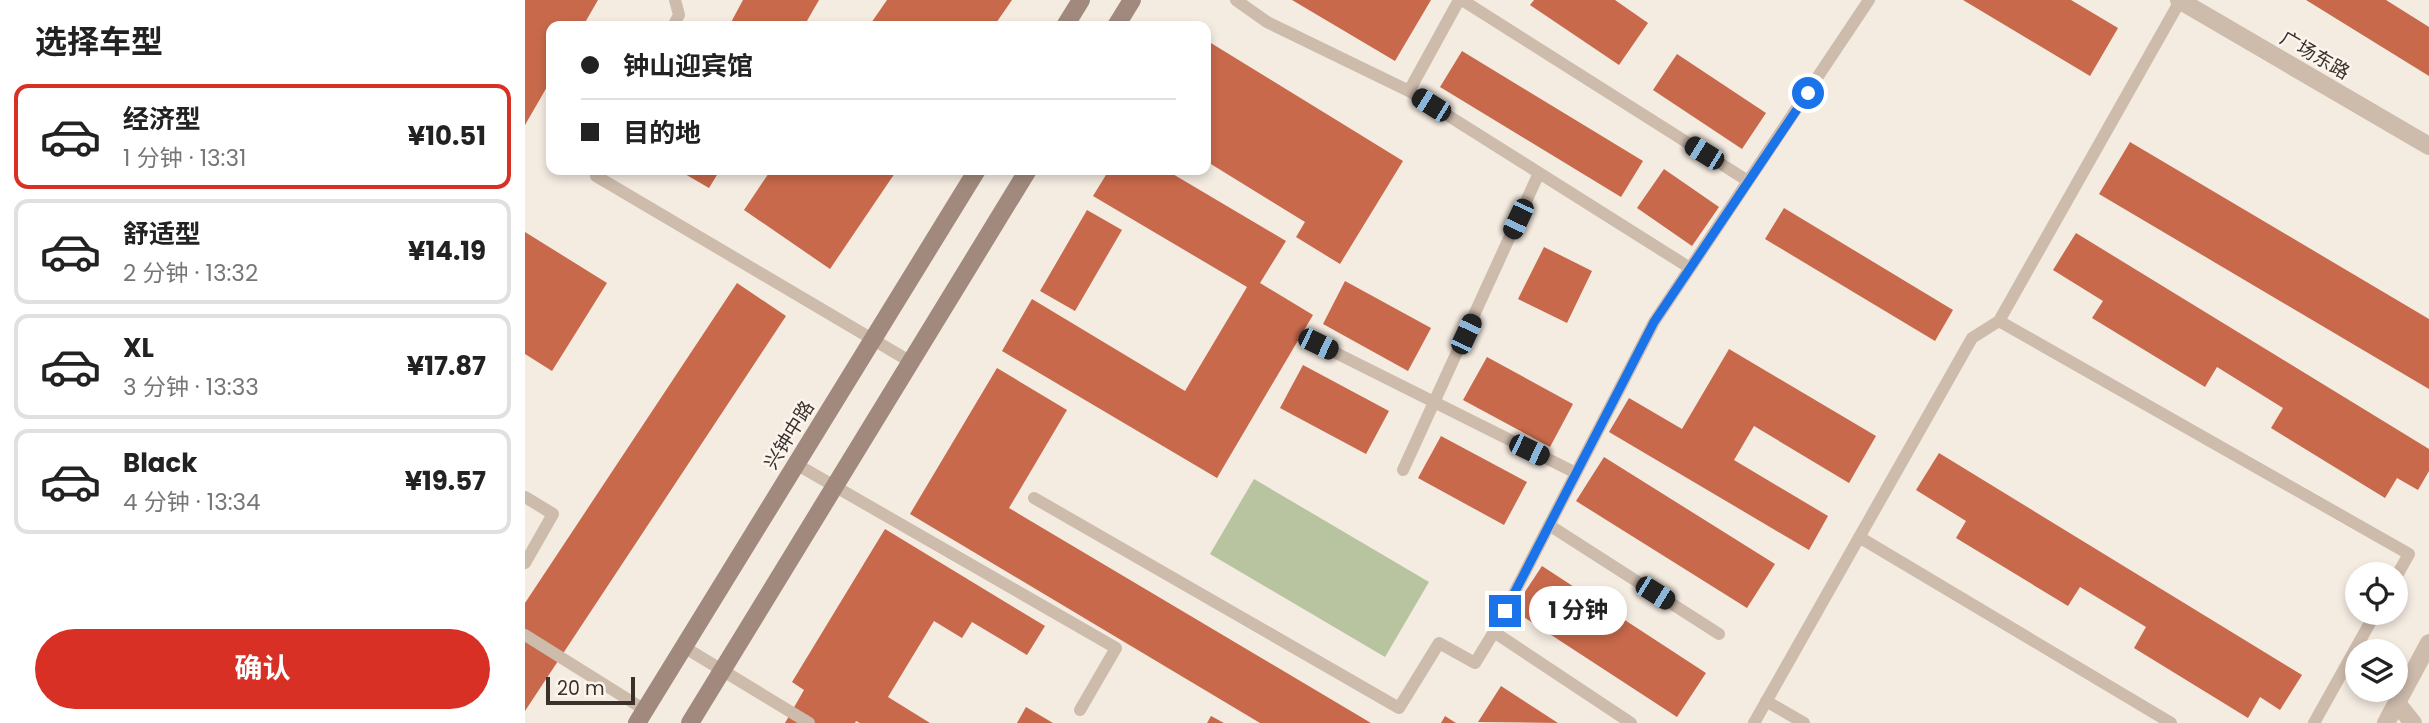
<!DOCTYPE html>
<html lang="zh">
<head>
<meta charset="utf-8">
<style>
	:root { --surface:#fff; --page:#f6f6f6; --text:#222; --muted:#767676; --line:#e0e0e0; --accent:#d93025 }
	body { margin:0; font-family:Poppins,"Noto Sans SC",sans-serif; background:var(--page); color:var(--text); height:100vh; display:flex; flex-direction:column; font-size:26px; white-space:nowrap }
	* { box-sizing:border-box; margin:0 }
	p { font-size:23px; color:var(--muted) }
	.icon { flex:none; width:38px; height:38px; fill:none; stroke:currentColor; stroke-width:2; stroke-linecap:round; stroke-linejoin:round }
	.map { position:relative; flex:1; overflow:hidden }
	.sheet { display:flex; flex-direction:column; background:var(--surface); width:525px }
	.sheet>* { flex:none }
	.banner { position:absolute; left:21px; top:21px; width:665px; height:154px; border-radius:14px; box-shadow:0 4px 10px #0003; display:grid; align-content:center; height:154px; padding:0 35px; background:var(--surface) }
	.tools { position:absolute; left:1820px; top:562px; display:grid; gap:14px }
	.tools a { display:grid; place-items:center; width:63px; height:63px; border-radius:50%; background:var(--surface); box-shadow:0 4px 10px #0003; font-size:35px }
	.scale { position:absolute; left:21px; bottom:18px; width:89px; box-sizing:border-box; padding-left:7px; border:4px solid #3b302b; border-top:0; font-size:19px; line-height:24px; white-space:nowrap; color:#3b302b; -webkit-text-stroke:5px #fbf5ee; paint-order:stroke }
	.end { position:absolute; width:32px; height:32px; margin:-16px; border:9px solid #1a73e8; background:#fff; box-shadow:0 0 0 4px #fff }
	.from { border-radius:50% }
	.bubble { position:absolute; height:49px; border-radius:24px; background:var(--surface); box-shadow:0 4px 10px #0003; font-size:23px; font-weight:700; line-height:49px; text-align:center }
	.car { position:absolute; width:21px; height:42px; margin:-21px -10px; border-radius:9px; box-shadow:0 0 5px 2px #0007; background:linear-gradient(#222 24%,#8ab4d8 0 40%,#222 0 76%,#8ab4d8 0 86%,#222 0) }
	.banner b { display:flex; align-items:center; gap:24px; height:66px; font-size:26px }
	.banner b+b { border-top:2px solid var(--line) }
	.banner i { width:18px; height:18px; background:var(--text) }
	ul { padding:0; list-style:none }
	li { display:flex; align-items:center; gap:21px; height:105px; margin:0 14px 10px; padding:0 21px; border:4px solid var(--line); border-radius:14px }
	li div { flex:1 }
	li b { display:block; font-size:26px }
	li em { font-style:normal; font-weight:700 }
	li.selected { border-color:var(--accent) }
	li>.icon { width:63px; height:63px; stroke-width:1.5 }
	h2 { padding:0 35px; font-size:32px; line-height:84px }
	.action { display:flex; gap:14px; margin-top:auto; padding:14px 35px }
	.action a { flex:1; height:80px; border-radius:42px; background:var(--accent); color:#fff; font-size:28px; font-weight:700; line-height:80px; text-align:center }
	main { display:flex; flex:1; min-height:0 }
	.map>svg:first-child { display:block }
</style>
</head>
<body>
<main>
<section class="sheet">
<h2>选择车型</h2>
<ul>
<li class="selected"><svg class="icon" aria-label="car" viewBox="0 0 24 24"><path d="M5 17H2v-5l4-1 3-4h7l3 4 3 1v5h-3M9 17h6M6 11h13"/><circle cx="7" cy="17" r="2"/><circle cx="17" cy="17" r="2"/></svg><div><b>经济型</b><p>1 分钟 · 13:31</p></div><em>¥10.51</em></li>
<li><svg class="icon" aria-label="car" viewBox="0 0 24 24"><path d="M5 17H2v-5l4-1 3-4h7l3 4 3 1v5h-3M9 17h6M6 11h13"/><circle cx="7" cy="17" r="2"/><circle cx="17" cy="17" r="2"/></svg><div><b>舒适型</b><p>2 分钟 · 13:32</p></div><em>¥14.19</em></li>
<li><svg class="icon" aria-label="car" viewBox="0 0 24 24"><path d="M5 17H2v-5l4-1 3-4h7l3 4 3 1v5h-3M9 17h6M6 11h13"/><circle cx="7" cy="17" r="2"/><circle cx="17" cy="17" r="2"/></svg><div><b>XL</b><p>3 分钟 · 13:33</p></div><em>¥17.87</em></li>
<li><svg class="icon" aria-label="car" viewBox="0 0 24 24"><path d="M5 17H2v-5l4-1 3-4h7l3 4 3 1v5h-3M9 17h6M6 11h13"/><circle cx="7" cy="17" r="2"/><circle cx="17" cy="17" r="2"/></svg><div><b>Black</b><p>4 分钟 · 13:34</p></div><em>¥19.57</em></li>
</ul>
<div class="action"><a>确认</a></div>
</section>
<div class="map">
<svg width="1904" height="723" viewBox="0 0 1904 723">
	<rect width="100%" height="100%" fill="#f4ebe1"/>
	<path fill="#b8c4a0" d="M729 479 904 582 860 657 685 554Z"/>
	<path fill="#c8694b" d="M0 0H73L58 26H26V80L0 125Z
		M218 0H294L279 26H204Z
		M362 0H487L469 26H344Z
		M767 0H906L870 61Z
		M1009 0H1090L1123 23 1094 65 1005 5Z
		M1438 0H1546L1593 28 1565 76Z
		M1781 0H1861L1904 27V76Z
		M681 40 878 161 815 264 771 237 780 222 681 161Z
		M937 51 1118 161 1096 197 915 87Z
		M1152 54 1241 113 1217 149 1128 90Z
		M1605 142 1904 319V389L1574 194Z
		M1139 169 1194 207 1167 246 1112 208Z
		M153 170H195L184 188Z
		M246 170H372L305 269 219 210Z
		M584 170H641L761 241 735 283 788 315 692 478 477 351 507 299 660 391 722 287 568 196Z
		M1259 208 1428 310 1410 341 1240 239Z
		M562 210 597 230 550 311 515 291Z
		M0 232 82 283 27 371 0 354Z
		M1551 233 1904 449V471L1893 490 1872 478 1860 498 1746 428 1758 408 1692 367 1680 387 1567 318 1578 301 1528 270Z
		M1019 247 1067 271 1042 323 993 299Z
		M820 281 906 328 883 371 798 324Z
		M212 283 261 316 0 711V603Z
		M1204 349 1351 436 1324 483 1229 426 1209 460 1303 516 1284 550 1084 432 1104 398 1157 429Z
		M962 357 1048 404 1025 447 938 400Z
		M778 365 864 411 841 454 755 408Z
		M472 368 542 410 484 508 846 723H735L385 514Z
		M916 436 1002 482 979 525 893 478Z
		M1414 453 1777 675 1755 710 1735 697 1723 718 1609 648 1621 627 1555 587 1543 606 1431 538 1441 521 1391 490Z
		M1079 457 1250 564 1222 608 1051 501Z
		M360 529 520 626 502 655 447 622 437 638 409 621 363 697 405 723H335L331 721 330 723H260L279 690 267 682Z
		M1017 566 1181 673 1152 717 988 610Z
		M976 686 1033 723 953 722Z
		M501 707 528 723H492Z
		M686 716 699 723H682Z
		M920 716 931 723H916Z"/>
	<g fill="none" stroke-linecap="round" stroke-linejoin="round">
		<path stroke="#cdbbac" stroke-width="12" d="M711 0 742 22 884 91 1165 268
			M937 0 1223 181
			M148 26 154 15 150 0
			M884 91 934 0
			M74 170 71 176 386 362
			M1474 321 1655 1
			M793 344 1051 473
			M271 464 591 648 555 710
			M878 470 1014 173
			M0 497 28 514 0 563
			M509 498 874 708 914 643 950 663 969 632 1129 322 1344 0
			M1024 525 1194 634
			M1334 537 1646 723
			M969 632 1106 723
			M0 635 120 710
			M159 647 284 723
			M1241 701 1279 723
			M1229 723 1447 338 1474 321 1884 554 1871 577
			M1789 723 1851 612"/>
		<path stroke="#cdbbac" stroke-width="18" d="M1872 703 1888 723"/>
		<path stroke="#cdbbac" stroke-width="18" d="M1654 0 1904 146
			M1861 723 1904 643"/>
		<path stroke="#a18a7d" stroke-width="18" d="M540 26 556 0
			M591 26 607 0
			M112 723 452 170
			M165 723 503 170"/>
	</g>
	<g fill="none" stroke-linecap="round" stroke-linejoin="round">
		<path stroke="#1a73e8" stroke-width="9" d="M980 611 1129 322 1283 93"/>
	</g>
	<g text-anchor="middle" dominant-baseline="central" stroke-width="5" stroke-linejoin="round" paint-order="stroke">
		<g font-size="19" fill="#3b302b" stroke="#fbf5ee">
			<text transform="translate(1790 55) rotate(30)">广场东路</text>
			<text transform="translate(264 435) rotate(-58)">兴钟中路</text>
		</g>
	</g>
</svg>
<div class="tools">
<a><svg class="icon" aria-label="locate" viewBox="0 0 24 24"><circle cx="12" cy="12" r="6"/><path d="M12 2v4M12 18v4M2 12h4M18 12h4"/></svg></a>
<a><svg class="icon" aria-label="layers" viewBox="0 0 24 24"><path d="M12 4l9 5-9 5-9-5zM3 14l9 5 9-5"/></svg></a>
</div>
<div class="scale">20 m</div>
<i class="end from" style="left:1283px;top:93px"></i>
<i class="end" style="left:980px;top:611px"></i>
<div class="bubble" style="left:1004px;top:586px;width:98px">1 分钟</div>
<i class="car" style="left:906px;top:105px;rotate:302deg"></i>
<i class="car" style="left:1179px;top:153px;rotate:302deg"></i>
<i class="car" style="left:993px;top:219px;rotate:205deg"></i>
<i class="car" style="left:941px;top:334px;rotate:25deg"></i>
<i class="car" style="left:793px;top:344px;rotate:116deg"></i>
<i class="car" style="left:1004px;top:450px;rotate:116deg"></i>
<i class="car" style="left:1130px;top:593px;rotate:122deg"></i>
<div class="banner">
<b><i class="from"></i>钟山迎宾馆</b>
<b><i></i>目的地</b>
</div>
</div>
</main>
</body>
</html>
